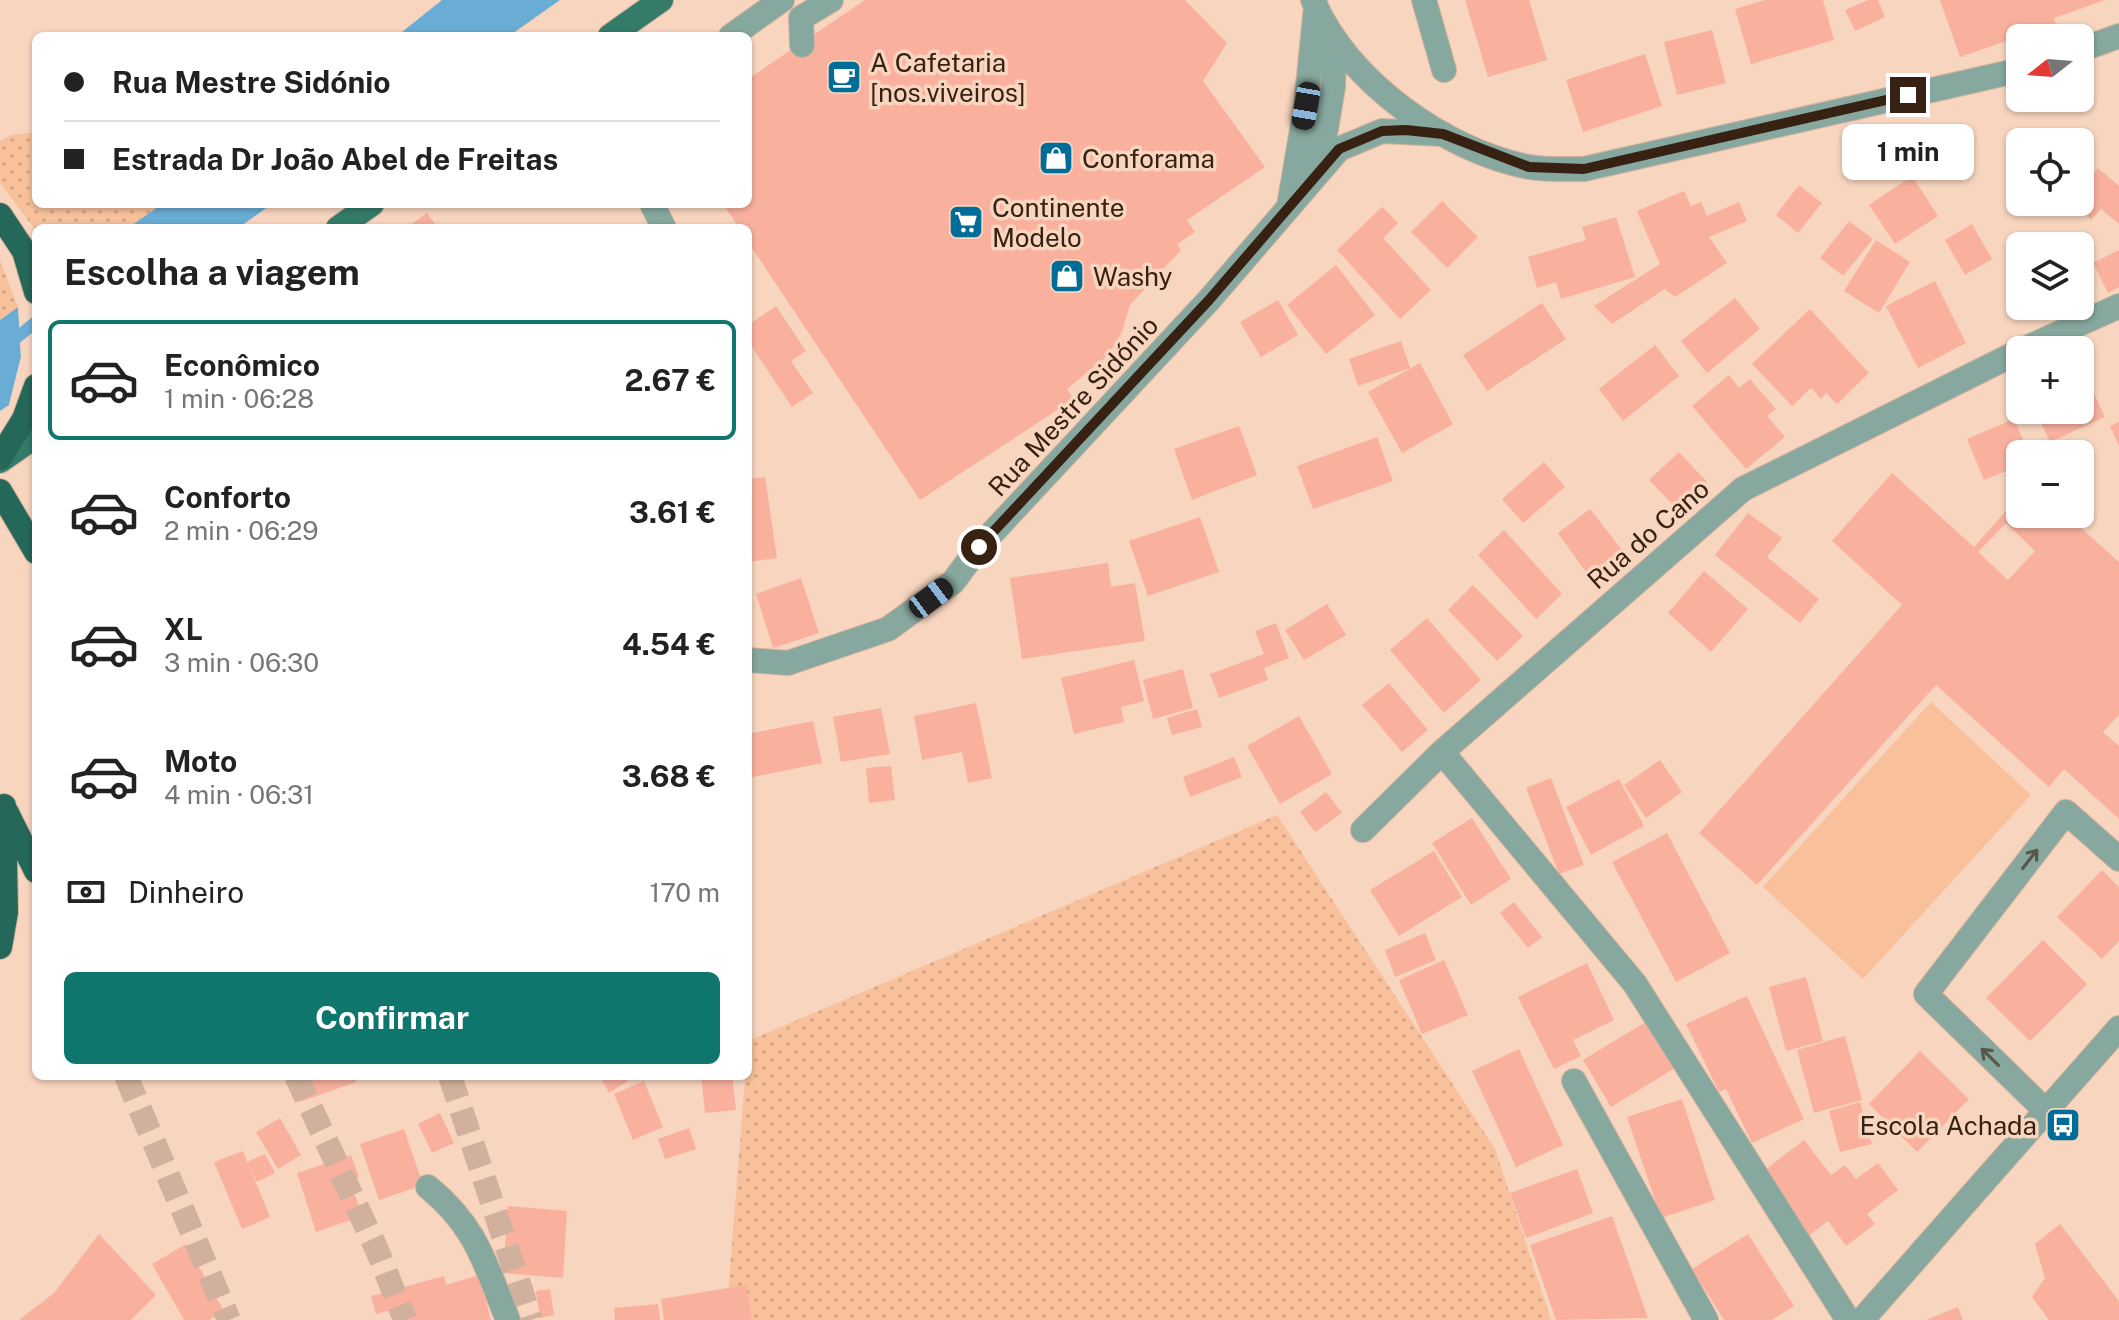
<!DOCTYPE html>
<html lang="pt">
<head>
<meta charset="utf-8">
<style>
	:root { --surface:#fff; --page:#f6f6f6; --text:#222; --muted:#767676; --line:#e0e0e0; --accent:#0f766e }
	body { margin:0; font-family:"Public Sans",sans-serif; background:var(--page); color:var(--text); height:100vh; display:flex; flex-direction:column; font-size:30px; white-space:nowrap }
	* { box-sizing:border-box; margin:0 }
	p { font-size:26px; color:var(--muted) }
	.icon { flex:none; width:44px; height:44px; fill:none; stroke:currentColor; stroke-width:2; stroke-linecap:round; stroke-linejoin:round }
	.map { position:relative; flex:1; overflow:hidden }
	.details { position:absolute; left:32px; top:224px; width:720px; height:856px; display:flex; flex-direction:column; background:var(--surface); border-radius:12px; box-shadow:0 2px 6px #0004 }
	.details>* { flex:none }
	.guide { position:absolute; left:32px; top:32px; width:720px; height:176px; border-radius:12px; box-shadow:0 2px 6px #0004; display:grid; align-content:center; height:176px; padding:0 32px; background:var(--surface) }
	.needle { width:52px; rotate:253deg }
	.controls { position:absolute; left:2006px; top:24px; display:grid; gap:16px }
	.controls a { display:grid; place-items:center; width:88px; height:88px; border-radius:12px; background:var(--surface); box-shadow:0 2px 6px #0004; font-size:40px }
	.end { position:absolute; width:36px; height:36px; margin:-18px; border:10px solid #372113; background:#fff; box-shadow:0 0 0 4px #fff }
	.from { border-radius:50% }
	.bubble { position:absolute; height:56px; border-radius:12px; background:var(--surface); box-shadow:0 2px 6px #0004; font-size:26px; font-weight:700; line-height:56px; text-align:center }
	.car { position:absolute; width:24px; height:48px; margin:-24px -12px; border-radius:10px; box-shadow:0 0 6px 2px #0007; background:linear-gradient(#222 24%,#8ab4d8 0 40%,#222 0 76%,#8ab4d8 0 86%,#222 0) }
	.guide b { display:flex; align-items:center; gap:28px; height:76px; font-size:30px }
	.guide b+b { border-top:2px solid var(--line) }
	.guide i { width:20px; height:20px; background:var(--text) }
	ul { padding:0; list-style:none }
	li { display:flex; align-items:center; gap:24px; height:120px; margin:0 16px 12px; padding:0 16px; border:4px solid transparent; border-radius:12px }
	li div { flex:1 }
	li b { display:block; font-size:30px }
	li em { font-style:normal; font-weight:700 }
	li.selected { border-color:var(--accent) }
	li>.icon { width:72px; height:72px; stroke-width:1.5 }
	h2 { padding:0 32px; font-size:36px; line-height:96px }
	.pay { display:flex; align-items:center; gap:20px; height:88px; padding:0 32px; font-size:30px }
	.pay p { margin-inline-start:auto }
	.button { display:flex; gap:16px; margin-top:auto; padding:16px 32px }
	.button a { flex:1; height:92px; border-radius:12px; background:var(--accent); color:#fff; font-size:32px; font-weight:700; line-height:92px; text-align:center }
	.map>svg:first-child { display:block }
</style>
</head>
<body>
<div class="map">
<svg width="2119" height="1320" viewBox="0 0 2119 1320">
	<defs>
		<pattern id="grass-dots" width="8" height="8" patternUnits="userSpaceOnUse" patternTransform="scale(2)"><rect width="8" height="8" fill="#f8c09b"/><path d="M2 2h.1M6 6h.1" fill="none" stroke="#d5a585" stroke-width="1.8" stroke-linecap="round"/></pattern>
	</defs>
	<rect width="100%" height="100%" fill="#f8d5bf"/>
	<path fill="url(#grass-dots)" d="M36 132V204H162L128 228H36V231L0 183V141L11 135Z
		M0 260 18 307 0 320Z
		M1277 815 1495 1149 1551 1320H726L748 1041Z"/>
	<path fill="#f8c09b" d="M1931 702 2031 795 1863 979 1763 887Z"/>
	<path fill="#69add4" d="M442 0H560L509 36H397Z
		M162 204H272L238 228H128Z
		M18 307 21 357 9 405 0 411V320Z"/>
	<path fill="#f8d5bf" d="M18 303 22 306 25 357 14 402 9 405 21 357Z"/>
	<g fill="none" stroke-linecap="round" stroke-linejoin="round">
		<path stroke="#69add4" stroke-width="12" d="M0 351 36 322"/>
	</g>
	<path fill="#f9b19e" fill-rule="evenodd" d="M865 0H1185L1227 43 1203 81 1265 167 1187 220 1195 232 1177 244 1181 250 1130 305 1122 332 1108 355 1067 389 1074 399 920 500 748 242V228H739L723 204H748V79Z
		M1465 0H1529L1547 60 1488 77Z
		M1765 0H1823L1834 40 1751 64 1735 9Z
		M1868 0H1878L1885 17 1855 31 1845 10Z
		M1940 0H2105L2054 18 2056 24 1960 57Z
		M1712 30 1726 83 1677 95 1664 42Z
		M1645 54 1662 106 1583 132 1566 80Z
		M2098 168 2119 186V224L2101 209 2091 220 2070 202H2080V189Z
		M1912 176 1938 216 1895 244 1869 205Z
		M1799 185 1822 203 1798 233 1776 215Z
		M1684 191 1691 206 1701 202 1707 216 1739 202 1747 221 1709 237 1727 263 1675 297 1665 289 1612 324 1594 306 1660 264 1637 211Z
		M1442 201 1478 237 1447 268 1411 232Z
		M1382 207 1398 223 1383 238 1431 290 1400 319 1337 250Z
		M427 213 438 228H406Z
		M1616 217 1635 277 1561 299 1556 282 1537 288 1528 257 1586 240 1582 227Z
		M1849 221 1873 239 1843 276 1820 258Z
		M1972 224 1992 259 1965 275 1945 240Z
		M1876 240 1910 262 1879 313 1844 291Z
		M2119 250V287L2108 293 2093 263Z
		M1336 265 1375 315 1326 354 1287 305Z
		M1935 281 1966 343 1918 368 1886 306Z
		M1735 298 1760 329 1707 373 1681 341Z
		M1278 300 1298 335 1261 357 1240 322Z
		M1542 303 1566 339 1487 391 1463 355Z
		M776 306 806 351 791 361 813 393 792 407 748 341V325Z
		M1810 309 1869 373 1837 404 1826 393 1821 399 1811 388 1792 406 1752 364Z
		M1401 341 1410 368 1358 386 1349 359Z
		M1655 345 1679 376 1623 421 1599 389Z
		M1420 363 1453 424 1402 453 1368 392Z
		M1729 375 1739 388 1750 379 1776 409 1767 416 1785 437 1746 469 1692 406Z
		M2086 377 2105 417 2050 442 2035 410H2080V379Z
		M2014 419 2029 454H2020V465L1984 480 1967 439Z
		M2119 422V446L2110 426Z
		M1239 426 1257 475 1192 500 1174 449Z
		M1377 437 1393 481 1313 509 1297 466Z
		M1679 452 1707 482 1678 510 1649 480Z
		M1544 462 1565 487 1523 523 1502 499Z
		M1892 473 1974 547 2020 495V514H2065L2119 562V715L2103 732 2119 746V819L2064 769 2049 787 1936 685 1757 885 1699 833 1902 605 1832 541ZM2006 523 2035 551 2008 580 1978 552Z
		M765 477 777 558 748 562V479Z
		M1590 509 1622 550 1588 575 1558 533Z
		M1748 513 1782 538 1767 557 1819 599 1800 623 1715 555Z
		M1200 517 1219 572 1148 596 1129 541Z
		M1504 530 1562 594 1536 619 1478 555Z
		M1108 563 1111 587 1135 583 1145 641 1022 659 1010 578Z
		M1704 571 1748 609 1711 652 1668 613Z
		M801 578 819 633 773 648 756 594Z
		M1473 585 1523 636 1497 661 1448 610Z
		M1327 604 1346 635 1304 660 1285 630Z
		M1427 618 1481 680 1444 713 1390 650Z
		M1276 623 1289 658 1264 668 1268 680 1219 698 1210 674 1264 654 1255 631Z
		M1134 660 1144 701 1121 707 1124 722 1074 734 1061 678Z
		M1183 669 1193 708 1153 719 1143 680Z
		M1389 683 1428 730 1402 752 1362 705Z
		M976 703 992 778 968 783 962 752 922 760 914 716Z
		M881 708 890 754 841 762 833 717Z
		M1197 709 1202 727 1172 735 1167 718Z
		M1299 716 1332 774 1280 804 1247 746Z
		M813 721 822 763 748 778V734Z
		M1234 757 1242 777 1190 797 1183 777Z
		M1660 760 1682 792 1646 818 1624 785Z
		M891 766 895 800 869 803 866 768Z
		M1551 778 1584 865 1559 874 1526 788Z
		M1619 779 1644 826 1591 855 1566 807Z
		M1326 792 1342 813 1315 832 1300 812Z
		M1472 818 1511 879 1471 905 1432 843Z
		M1667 833 1730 953 1676 982 1612 862Z
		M1434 851 1462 897 1399 936 1370 890Z
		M2102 870 2119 887V941L2102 959 2057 917Z
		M1514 902 1542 937 1528 948 1500 913Z
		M1425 933 1436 960 1395 977 1385 950Z
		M2043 940 2087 984 2030 1041 1986 998Z
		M1444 960 1468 1015 1422 1034 1399 980Z
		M1587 963 1614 1020 1573 1040 1581 1056 1554 1069 1518 997Z
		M1806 977 1823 1041 1786 1051 1769 987Z
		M1747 996 1804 1119 1752 1143 1726 1089 1719 1092 1686 1024Z
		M1647 1021 1675 1068 1611 1107 1583 1060Z
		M1845 1036 1862 1100 1814 1113 1797 1050Z
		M1519 1049 1563 1145 1516 1167 1472 1071Z
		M1920 1051 1969 1099 1917 1152 1869 1104Z
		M291 1076H354L356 1082 300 1102Z
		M600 1076H625L628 1081 609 1093Z
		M701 1076H732L736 1110 705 1113Z
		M644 1081 663 1127 633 1140 614 1094Z
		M1682 1099 1715 1200 1661 1218 1627 1117Z
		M1860 1102 1872 1144 1840 1152 1829 1111Z
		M440 1113 454 1143 432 1153 418 1124Z
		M280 1118 301 1155 278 1169 256 1132Z
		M689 1128 696 1149 665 1159 658 1139Z
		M404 1129 423 1185 379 1200 360 1144Z
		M1804 1140 1831 1175 1845 1165 1856 1179 1878 1163 1898 1190 1867 1214 1875 1224 1846 1246 1828 1221 1807 1237 1760 1174Z
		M243 1151 247 1162 265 1154 275 1173 257 1182 249 1165 270 1217 242 1229 214 1162Z
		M351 1155 359 1177 350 1180 362 1216 316 1232 297 1173Z
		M1577 1169 1593 1213 1526 1238 1510 1193Z
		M508 1206 567 1211 563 1278 503 1273Z
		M1612 1216 1648 1318 1556 1320 1530 1245Z
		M2060 1224 2119 1301V1320H2049L2032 1297 2045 1278 2035 1244Z
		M99 1234 156 1295 131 1320H19L54 1293Z
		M1748 1234 1794 1306 1772 1320H1724L1692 1269Z
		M186 1244 224 1311 209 1320H184L152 1264Z
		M479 1275 491 1320H393L390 1310 376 1314 371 1296 444 1276 446 1285Z
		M746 1285 752 1320H664L661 1299Z
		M550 1289 554 1315 540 1318 536 1291Z
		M658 1304 660 1320H615L614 1308Z
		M1958 1307 1963 1320H1926Z"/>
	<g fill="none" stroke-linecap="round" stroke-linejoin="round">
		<path stroke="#d1b19d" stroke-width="24" stroke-dasharray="24 12" stroke-linecap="butt" d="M126 1076 229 1320
			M296 1076 377 1250 405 1320
			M450 1076 531 1320"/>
		<g stroke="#d1b19d" stroke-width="26">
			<path id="minor" d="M1313 0C1346 80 1445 151 1529 167 1546 170 1566 169 1584 169L2020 70
				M1424 0 1444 70
				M731 36 782 0
				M802 45 801 18 831 0
				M2080 50 2119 36
				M1306 172 1325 135 1333 87 1335 39
				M652 204 664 228
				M1289 206 1306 106 1316 6
				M2022 350 2119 306
				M748 660 788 663 888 629 953 582 979 547 1209 300 1339 149 1382 131 1443 134
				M1442 752 1635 984 1848 1320
				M1363 830 1442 752 1743 489 2020 351
				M1574 1081 1706 1320
				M2046 1111 1926 994 2066 812 2119 859
				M428 1187C477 1227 485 1264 508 1320
				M1862 1320 2119 1028"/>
		</g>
		<g stroke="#d1b19d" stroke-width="26">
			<path id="major" d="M610 36 661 0
				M338 228 372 204
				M0 461 36 436"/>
		</g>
		<g stroke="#d1b19d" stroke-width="26">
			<path id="highway" d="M0 215 24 251 36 292
				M0 458 24 419 36 386
				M0 491 36 552
				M7 813 36 871
				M0 947 6 912 4 806"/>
		</g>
		<use href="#minor" stroke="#86a89e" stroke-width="24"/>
		<use href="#major" stroke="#347b6a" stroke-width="24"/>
		<use href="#highway" stroke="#256758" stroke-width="24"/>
	</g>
	<defs><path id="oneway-shaft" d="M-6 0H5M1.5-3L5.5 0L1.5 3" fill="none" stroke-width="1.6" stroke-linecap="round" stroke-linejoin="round" transform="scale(2)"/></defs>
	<g stroke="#57574b">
		<use href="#oneway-shaft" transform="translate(2030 859) rotate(-52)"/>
		<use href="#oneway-shaft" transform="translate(1990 1057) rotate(-135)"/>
	</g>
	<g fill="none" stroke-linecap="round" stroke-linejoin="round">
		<path stroke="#372113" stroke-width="10" d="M979 547 1209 300 1339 149 1382 131 1406 130 1443 134 1529 167 1584 169 1908 95"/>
	</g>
	<defs>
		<g id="cafe-square" transform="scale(1.8)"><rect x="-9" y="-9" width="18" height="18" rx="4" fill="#006d99" stroke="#f8d5bf"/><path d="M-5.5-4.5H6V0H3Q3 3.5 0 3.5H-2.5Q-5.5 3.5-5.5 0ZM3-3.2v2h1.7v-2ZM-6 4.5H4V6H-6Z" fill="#fff"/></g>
		<g id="shop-square" transform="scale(1.8)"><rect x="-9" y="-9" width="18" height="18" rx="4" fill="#006d99" stroke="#f8d5bf"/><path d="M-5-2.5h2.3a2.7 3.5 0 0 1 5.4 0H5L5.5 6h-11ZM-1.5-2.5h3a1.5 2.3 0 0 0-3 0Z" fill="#fff"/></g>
		<g id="supermarket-square" transform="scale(1.8)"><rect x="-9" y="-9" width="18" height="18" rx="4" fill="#006d99" stroke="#f8d5bf"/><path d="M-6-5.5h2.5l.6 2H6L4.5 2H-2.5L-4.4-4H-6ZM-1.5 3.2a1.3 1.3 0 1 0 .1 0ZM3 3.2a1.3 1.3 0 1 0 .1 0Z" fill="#fff"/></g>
		<g id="bus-square" transform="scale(1.8)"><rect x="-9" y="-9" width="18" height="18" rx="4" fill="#006d99" stroke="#f8d5bf"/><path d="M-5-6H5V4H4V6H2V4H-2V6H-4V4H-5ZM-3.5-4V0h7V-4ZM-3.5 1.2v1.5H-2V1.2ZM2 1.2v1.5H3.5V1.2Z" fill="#fff"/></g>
	</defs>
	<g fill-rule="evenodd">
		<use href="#cafe-square" x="844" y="77"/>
		<use href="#shop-square" x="1056" y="158"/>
		<use href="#supermarket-square" x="966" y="222"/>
		<use href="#shop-square" x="1067" y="276"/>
		<use href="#bus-square" x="2063" y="1125"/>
	</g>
	<g text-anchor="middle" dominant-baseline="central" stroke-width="7" stroke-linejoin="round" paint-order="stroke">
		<g font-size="26" fill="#372113" stroke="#f8d5bf" text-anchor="start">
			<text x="870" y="62">A Cafetaria<tspan x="870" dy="30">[nos.viveiros]</tspan></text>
			<text x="1082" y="158">Conforama</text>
			<text x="992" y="207">Continente<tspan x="992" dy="30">Modelo</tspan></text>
			<text x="1093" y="276">Washy</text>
			<text x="2037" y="1125" text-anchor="end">Escola Achada</text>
		</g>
		<g font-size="26" fill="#372113" stroke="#f8d5bf">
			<text transform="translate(1073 406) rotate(-47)">Rua Mestre Sidónio</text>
			<text transform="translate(1648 534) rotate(-41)">Rua do Cano</text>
		</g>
	</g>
</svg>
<div class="controls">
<a><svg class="needle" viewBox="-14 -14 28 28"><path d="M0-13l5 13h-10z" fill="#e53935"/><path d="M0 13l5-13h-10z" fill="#767676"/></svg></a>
<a><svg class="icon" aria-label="locate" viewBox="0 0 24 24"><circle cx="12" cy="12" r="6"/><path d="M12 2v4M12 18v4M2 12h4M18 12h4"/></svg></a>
<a><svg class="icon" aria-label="layers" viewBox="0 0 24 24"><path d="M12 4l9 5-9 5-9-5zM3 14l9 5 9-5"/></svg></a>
<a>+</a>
<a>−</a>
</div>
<i class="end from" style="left:979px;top:547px"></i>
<i class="end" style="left:1908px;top:95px"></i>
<div class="bubble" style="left:1842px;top:124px;width:132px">1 min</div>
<i class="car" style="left:1306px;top:106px;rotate:190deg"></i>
<i class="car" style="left:931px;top:598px;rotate:53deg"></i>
<div class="guide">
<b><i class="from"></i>Rua Mestre Sidónio</b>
<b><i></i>Estrada Dr João Abel de Freitas</b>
</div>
<section class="details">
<h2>Escolha a viagem</h2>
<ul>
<li class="selected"><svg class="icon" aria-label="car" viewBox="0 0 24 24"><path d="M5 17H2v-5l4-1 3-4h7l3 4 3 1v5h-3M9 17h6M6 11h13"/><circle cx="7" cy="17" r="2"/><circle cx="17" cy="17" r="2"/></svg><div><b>Econômico</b><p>1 min · 06:28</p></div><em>2.67 €</em></li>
<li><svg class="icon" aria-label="car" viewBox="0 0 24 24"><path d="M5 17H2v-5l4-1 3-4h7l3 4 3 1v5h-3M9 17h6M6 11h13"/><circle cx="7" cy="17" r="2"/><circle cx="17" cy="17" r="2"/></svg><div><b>Conforto</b><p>2 min · 06:29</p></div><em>3.61 €</em></li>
<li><svg class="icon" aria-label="car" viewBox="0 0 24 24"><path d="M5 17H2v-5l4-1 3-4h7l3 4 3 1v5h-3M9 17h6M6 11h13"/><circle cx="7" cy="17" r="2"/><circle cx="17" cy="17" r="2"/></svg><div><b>XL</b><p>3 min · 06:30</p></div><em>4.54 €</em></li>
<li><svg class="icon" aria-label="car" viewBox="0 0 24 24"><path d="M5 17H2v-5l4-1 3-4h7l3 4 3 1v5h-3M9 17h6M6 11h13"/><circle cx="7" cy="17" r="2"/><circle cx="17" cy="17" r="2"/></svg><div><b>Moto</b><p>4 min · 06:31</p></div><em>3.68 €</em></li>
</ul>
<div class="pay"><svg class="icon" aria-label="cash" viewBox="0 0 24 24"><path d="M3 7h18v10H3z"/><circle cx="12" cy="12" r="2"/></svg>Dinheiro<p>170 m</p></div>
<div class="button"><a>Confirmar</a></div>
</section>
</div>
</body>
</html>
